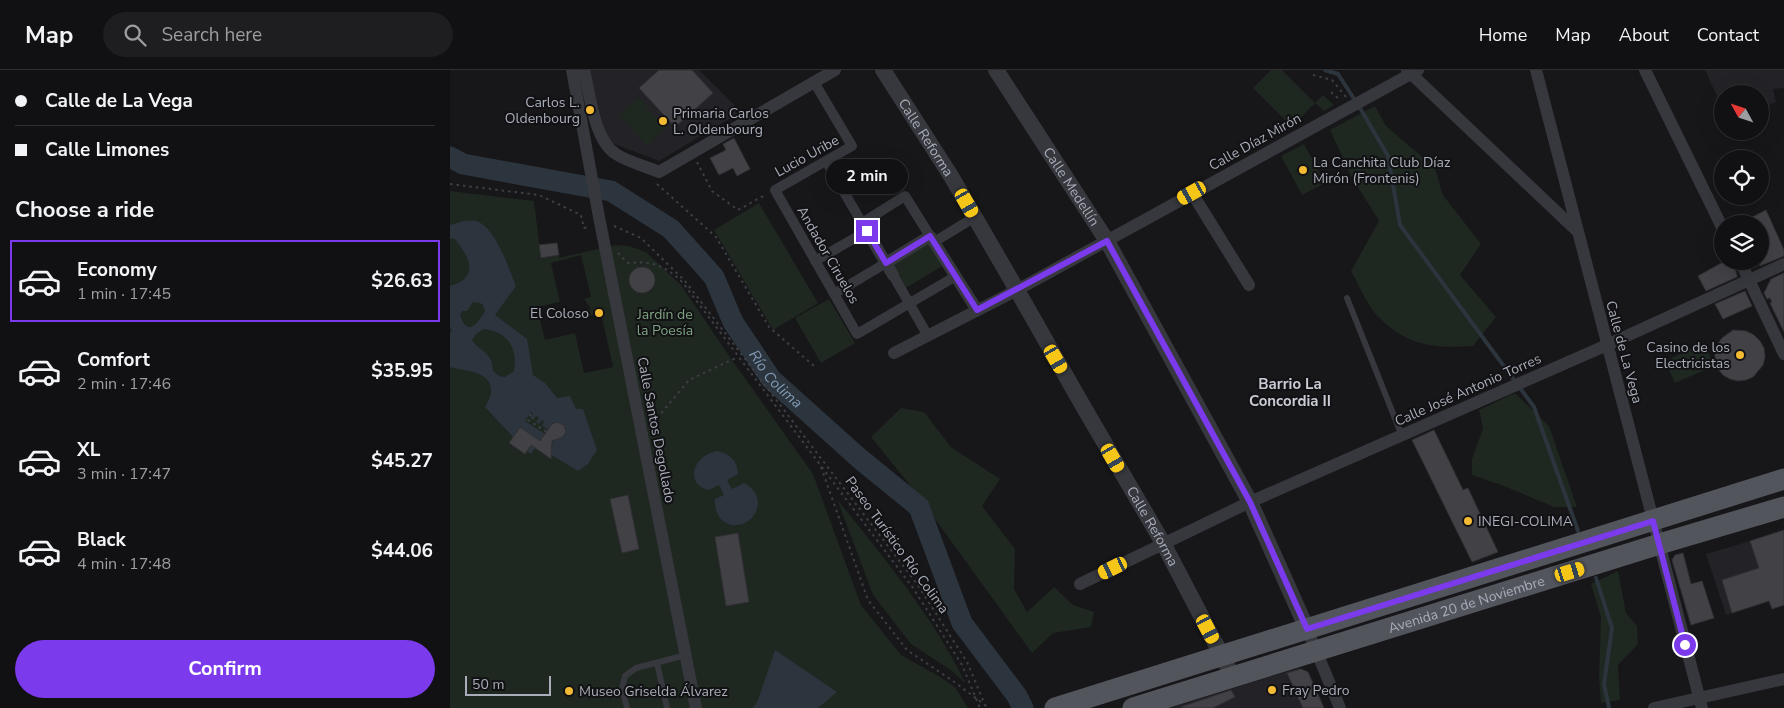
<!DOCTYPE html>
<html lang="en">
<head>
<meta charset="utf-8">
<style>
	:root { --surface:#111013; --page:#1e1e21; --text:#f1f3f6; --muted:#9c9da0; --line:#303033; --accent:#7c3aed }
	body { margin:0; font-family:"Nunito Sans",sans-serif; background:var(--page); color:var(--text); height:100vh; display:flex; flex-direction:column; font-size:19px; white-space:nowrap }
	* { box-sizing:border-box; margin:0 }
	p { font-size:16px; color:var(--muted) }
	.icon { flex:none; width:28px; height:28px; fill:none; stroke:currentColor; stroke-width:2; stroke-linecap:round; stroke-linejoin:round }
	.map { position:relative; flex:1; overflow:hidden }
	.panel { display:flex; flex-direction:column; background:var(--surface); width:450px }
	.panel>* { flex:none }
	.guide { display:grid; align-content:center; height:110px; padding:0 15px; background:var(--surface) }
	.needle { width:32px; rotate:310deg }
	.buttons { position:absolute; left:1264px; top:15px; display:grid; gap:10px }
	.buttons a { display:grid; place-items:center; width:55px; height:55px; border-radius:50%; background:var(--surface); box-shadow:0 5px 20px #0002,0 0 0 1px var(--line); font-size:25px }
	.scale { position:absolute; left:15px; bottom:12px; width:86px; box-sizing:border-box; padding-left:5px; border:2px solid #a8adb9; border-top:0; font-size:14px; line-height:18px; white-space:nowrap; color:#a8adb9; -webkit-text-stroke:4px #121114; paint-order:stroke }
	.end { position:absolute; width:22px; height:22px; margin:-11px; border:6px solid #7c3aed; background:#fff; box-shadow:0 0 0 2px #fff }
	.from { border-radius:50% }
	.bubble { position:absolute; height:35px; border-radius:18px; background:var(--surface); box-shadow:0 5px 20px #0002,0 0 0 1px var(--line); font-size:16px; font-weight:700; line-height:35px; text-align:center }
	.car { position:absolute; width:15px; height:30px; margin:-15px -8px; border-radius:6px; box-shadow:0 0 4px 1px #0007; background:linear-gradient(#f5c518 24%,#345 0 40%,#f5c518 0 76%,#345 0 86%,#f5c518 0) }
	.guide b { display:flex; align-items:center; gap:18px; height:48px; font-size:19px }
	.guide b+b { border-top:1px solid var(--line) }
	.guide i { width:12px; height:12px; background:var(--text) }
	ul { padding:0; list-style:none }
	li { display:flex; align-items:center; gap:15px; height:82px; margin:0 10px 8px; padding:0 5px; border:2px solid transparent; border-radius:0px }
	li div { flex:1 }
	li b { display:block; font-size:19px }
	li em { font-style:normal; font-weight:700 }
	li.current { border-color:var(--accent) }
	li>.icon { width:45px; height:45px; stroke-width:1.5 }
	h2 { padding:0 15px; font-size:22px; line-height:60px }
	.button { display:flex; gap:10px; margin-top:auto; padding:10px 15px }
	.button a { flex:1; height:58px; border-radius:30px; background:var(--accent); color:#fff; font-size:20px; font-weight:700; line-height:58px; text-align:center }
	header { display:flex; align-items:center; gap:30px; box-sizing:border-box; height:70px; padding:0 25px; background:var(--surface); border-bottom:1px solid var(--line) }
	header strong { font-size:24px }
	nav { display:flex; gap:28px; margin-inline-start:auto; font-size:18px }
	.search { width:350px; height:45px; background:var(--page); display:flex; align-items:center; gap:12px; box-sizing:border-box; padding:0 18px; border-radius:28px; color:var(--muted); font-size:19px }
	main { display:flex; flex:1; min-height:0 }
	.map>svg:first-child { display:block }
</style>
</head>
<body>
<header>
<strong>Map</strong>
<div class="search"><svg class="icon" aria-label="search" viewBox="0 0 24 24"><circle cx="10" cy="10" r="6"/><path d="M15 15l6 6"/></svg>Search here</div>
<nav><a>Home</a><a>Map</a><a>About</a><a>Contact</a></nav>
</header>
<main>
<section class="panel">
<div class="guide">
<b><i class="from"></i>Calle de La Vega</b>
<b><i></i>Calle Limones</b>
</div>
<h2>Choose a ride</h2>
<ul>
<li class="current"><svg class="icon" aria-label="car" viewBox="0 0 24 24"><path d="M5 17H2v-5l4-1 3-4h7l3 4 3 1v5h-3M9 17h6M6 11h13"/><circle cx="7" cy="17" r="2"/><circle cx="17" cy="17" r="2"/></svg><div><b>Economy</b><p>1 min · 17:45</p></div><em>$26.63</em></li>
<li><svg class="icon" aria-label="car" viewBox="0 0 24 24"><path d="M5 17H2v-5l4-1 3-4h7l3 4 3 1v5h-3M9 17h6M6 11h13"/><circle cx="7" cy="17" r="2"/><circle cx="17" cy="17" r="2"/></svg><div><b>Comfort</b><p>2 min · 17:46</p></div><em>$35.95</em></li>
<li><svg class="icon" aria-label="car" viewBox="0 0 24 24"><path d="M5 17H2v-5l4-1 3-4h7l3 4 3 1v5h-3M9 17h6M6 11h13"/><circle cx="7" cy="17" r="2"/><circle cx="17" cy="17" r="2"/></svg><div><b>XL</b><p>3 min · 17:47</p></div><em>$45.27</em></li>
<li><svg class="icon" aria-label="car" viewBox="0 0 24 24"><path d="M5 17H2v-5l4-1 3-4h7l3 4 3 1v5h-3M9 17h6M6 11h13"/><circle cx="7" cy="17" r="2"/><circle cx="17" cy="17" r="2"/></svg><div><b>Black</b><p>4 min · 17:48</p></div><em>$44.06</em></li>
</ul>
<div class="button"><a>Confirm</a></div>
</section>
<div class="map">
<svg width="1334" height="638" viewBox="0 0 1334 638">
	<rect width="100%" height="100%" fill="#171619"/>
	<path fill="#232226" d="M139 0H249L291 42 209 91 162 73 152 60Z
		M1255 0H1334V18L1323 19 1326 32 1310 39V24H1272V37Z
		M1300 471 1319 531 1276 545 1256 484Z
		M848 598 858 602 874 638H720Z"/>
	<path fill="#1e2720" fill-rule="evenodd" d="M821 0H832L865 33 873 25 884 35 874 41 865 33 842 57 803 18Z
		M188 27 216 58 197 76 169 45Z
		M925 36 936 56 985 98 993 125 1031 174 1010 205 1046 247 1023 276C981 279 953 275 924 242 915 230 908 214 901 201L929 151 901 106 880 60Z
		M854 74 875 113 852 125 831 86Z
		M0 121 84 131 91 188 109 185V188L165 175 179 176 196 182 231 215 282 290 363 404 411 535 451 585 492 608 505 617 518 638H0ZM131 185 141 227 134 229 141 239 135 240 139 246 151 243 163 297 134 303 125 263 95 270 87 237 110 232 101 193Z
		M309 133 368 233 323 260 264 160Z
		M479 170 494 195 454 219 439 195Z
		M379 229 405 273 371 293 345 248Z
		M1254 273 1264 296 1225 313 1215 291Z
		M1065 323 1099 356 1127 437H1104L1054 416 1022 405V389L1033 358 1029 340Z
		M451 338 474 342 501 377 550 409 532 436 565 479 564 519 577 542 604 517 623 535 644 542 641 557 603 563 582 583 467 424 421 367Z
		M387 429C434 488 483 546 516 614L502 601 461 574 423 525Z
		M1168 501 1176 543 1187 556 1188 574 1168 595 1170 630 1151 633 1149 608 1151 547 1141 514Z"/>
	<path fill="#2c353d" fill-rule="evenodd" d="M14 151C18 151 23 150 26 151 45 156 59 199 66 216L45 245 77 269 83 305 95 313 107 328 120 326 126 339H133L147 380 138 394 128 401 100 384 103 371 115 365C118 356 112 351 104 353L98 360 92 356 94 351 92 350 89 354 86 352 89 348 86 346 83 350 80 348 83 344 81 342 75 351 95 364 81 384 77 381 85 368 70 357 63 367 35 337C37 333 41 327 41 322 43 301 14 301 0 297V263L2 261 0 257V216C31 207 19 187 5 169L0 168V155ZM23 232 30 233 33 235 35 241C27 254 18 268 10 245L12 241H17ZM34 259C58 262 68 278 64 301L55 307 49 306 43 301C42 281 31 283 22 270L26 264Z
		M267 381C279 383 288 391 288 404L277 410 282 419 294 413C328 431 292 472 270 448 266 442 264 436 265 429L274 425 269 415 259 420C234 415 243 385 267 381Z
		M325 580 387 622 368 638H303L308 630Z"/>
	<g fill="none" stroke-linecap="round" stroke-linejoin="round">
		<path stroke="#2c353d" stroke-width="4" d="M875 0 888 4 910 38 938 86 950 155 1084 337 1128 461
			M1146 508 1162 558 1154 614 1159 638"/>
		<path stroke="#2c353d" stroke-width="21" id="s1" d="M0 87 13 94 161 121 221 159 264 207 283 252 321 309 409 388 469 437 512 553 567 626 573 638"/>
	</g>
	<path fill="#414146" stroke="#313035" d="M209 0H242L263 23 225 57 189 18Z
		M284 68 300 99 287 106 283 98 269 105 260 88 276 80 273 74Z
		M1316 140 1334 180V186L1310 196V154H1289Z
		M107 173 109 185 91 188 89 175Z
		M1275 191H1282L1287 205V207L1256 221 1248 206Z
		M179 210a13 13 0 1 1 26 0a13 13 0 1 1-26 0Z
		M1334 203V262L1320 233 1322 232 1320 228 1317 229 1314 223 1321 209Z
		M1295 221 1302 236 1273 249 1265 234Z
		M1283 260 1296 261 1304 265 1310 271 1314 278 1315 287 1313 295 1303 307 1296 310 1288 311 1280 309 1273 305 1268 299 1265 291V283L1267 275 1272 268Z
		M107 352 114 355 116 362 113 367 102 371 101 389 81 375 75 384 59 373 70 357 90 371 102 354Z
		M984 360 1013 420 1018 418 1048 482 1022 492 962 370Z
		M178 425 189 479 172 483 160 429Z
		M1334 460V535L1322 539 1319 531 1282 543 1272 510 1309 498 1300 471Z
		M288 463 299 532 276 536 265 467Z
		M1233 483 1241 514 1252 511 1264 548 1241 555 1222 490 1225 485Z
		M851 599 858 602 874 638H853L837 603Z
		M781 620 785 627 763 638H731V637Z"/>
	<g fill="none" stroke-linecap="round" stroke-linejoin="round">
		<path stroke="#3d3f45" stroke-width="2" stroke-dasharray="2.5 4" stroke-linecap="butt" d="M863 5 882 10 896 27
			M881 22 890 30
			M247 92 262 121 288 140 315 125
			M0 114 89 125 131 145 134 158 140 157
			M207 114 266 167 319 257 364 296
			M164 156 191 168 235 211 292 285 467 514 517 592 535 635
			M168 183 178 193C203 191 215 195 233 213L463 518 512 595 530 638
			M81 344 78 350 97 362
			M203 353 239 310 288 287
			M371 397 418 530 457 580 503 611 539 638"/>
		<path stroke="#37383e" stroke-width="6" d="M897 228 952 366
			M207 593 217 638
			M177 638 172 618 175 606 186 598 236 585"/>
		<path stroke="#37383e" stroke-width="10" d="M364 12 402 76 325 120 407 264 506 206
			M376 91 412 153 455 126 480 166
			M484 172 525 147
			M365 191 417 161
			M443 205 478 266
			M384 224 436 193"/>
		<path stroke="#37383e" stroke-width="12" d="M122 0 149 147 246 638
			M134 0C140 25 144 70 166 84 178 92 195 96 209 102L385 0
			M957 0 1127 161
			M1086 0 1252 638
			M1195 0 1272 157
			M742 123 799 215
			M412 153 443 205
			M1290 191 1334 284
			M436 193 480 166 527 240
			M444 283 567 220 968 0
			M630 514 800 432 1157 275 1334 194
			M857 559 890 638
			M1204 638 1334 609"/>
		<g stroke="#37383e" stroke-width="16">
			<path id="s2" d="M433 0 501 106 567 220 633 336 713 473 783 607"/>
			<path id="s3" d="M546 0 657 171 800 432 857 559"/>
		</g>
		<g stroke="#53555d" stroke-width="21">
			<path d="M605 638 1334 409"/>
			<path id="s4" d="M683 638 1216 472 1334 437"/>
		</g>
	</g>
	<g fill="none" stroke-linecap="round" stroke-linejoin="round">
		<path stroke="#7c3aed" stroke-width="6" d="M417 161 436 193 480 166 527 240 657 171 800 432 857 559 1203 451 1235 575"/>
	</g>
	<g fill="#f4ba33" stroke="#121114" stroke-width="2">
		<circle cx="140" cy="40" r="5"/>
		<circle cx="213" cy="51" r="5"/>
		<circle cx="853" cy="100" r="5"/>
		<circle cx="149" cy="243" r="5"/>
		<circle cx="1290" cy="285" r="5"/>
		<circle cx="1018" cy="451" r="5"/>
		<circle cx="822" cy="620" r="5"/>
		<circle cx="119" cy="621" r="5"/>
	</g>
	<g text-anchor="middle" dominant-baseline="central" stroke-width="4" stroke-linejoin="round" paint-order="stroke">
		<g font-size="14" fill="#a8adb9" stroke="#121114" text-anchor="start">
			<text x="130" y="32" text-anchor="end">Carlos L.<tspan x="130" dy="16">Oldenbourg</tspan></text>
			<text x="223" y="43">Primaria Carlos<tspan x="223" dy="16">L. Oldenbourg</tspan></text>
			<text x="863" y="92">La Canchita Club Díaz<tspan x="863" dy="16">Mirón (Frontenis)</tspan></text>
			<text x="139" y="243" text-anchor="end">El Coloso</text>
			<text x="1280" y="277" text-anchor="end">Casino de los<tspan x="1280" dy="16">Electricistas</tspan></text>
			<text x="1028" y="451">INEGI-COLIMA</text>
			<text x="832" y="620">Fray Pedro</text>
			<text x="129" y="621">Museo Griselda Álvarez</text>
		</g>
		<g font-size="14" fill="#a8adb9" stroke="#121114">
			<text stroke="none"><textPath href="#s2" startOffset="80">Calle Reforma</textPath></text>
			<text transform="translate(805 72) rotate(-29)">Calle Díaz Mirón</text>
			<text transform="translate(357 86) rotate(-29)">Lucio Uribe</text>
			<text stroke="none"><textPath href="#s3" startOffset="139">Calle Medellín</textPath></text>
			<text transform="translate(378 185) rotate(60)">Andador Ciruelos</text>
			<text transform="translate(1174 282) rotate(75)">Calle de La Vega</text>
			<text transform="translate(1018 320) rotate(-24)">Calle José Antonio Torres</text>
			<text transform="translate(206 360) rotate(79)">Calle Santos Degollado</text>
			<text stroke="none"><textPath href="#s2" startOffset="530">Calle Reforma</textPath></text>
			<text transform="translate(447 475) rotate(54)">Paseo Turístico Río Colima</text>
			<text stroke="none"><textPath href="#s4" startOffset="349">Avenida 20 de Noviembre</textPath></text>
		</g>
		<g font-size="14" fill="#7fa483" stroke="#121114">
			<text x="215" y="244">Jardín de<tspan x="215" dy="16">la Poesía</tspan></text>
		</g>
		<g font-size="15" font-style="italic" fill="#7f99b4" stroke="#121114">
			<text stroke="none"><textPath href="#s1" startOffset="421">Río Colima</textPath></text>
		</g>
		<g font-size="15" font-weight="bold" fill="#c9ccd5" stroke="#121114">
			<text x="840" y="314">Barrio La<tspan x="840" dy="17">Concordia II</tspan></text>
		</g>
	</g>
</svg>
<div class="buttons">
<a><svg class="needle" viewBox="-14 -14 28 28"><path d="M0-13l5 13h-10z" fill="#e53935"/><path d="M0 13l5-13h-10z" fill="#9c9da0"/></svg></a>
<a><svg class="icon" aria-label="locate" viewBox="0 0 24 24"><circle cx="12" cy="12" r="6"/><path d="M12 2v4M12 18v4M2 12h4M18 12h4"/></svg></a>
<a><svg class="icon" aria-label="layers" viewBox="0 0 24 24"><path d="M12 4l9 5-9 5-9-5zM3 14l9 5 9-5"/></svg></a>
</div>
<div class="scale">50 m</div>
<i class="end from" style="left:1235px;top:575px"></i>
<i class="end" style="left:417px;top:161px"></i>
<div class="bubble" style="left:376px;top:89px;width:82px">2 min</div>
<i class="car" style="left:742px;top:123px;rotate:241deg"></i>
<i class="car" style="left:517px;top:133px;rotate:150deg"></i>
<i class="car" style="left:606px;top:289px;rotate:150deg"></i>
<i class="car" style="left:663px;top:388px;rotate:150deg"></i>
<i class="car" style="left:663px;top:498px;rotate:244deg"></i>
<i class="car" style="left:1120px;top:502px;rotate:73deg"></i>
<i class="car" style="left:758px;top:559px;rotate:152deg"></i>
</div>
</main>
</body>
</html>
